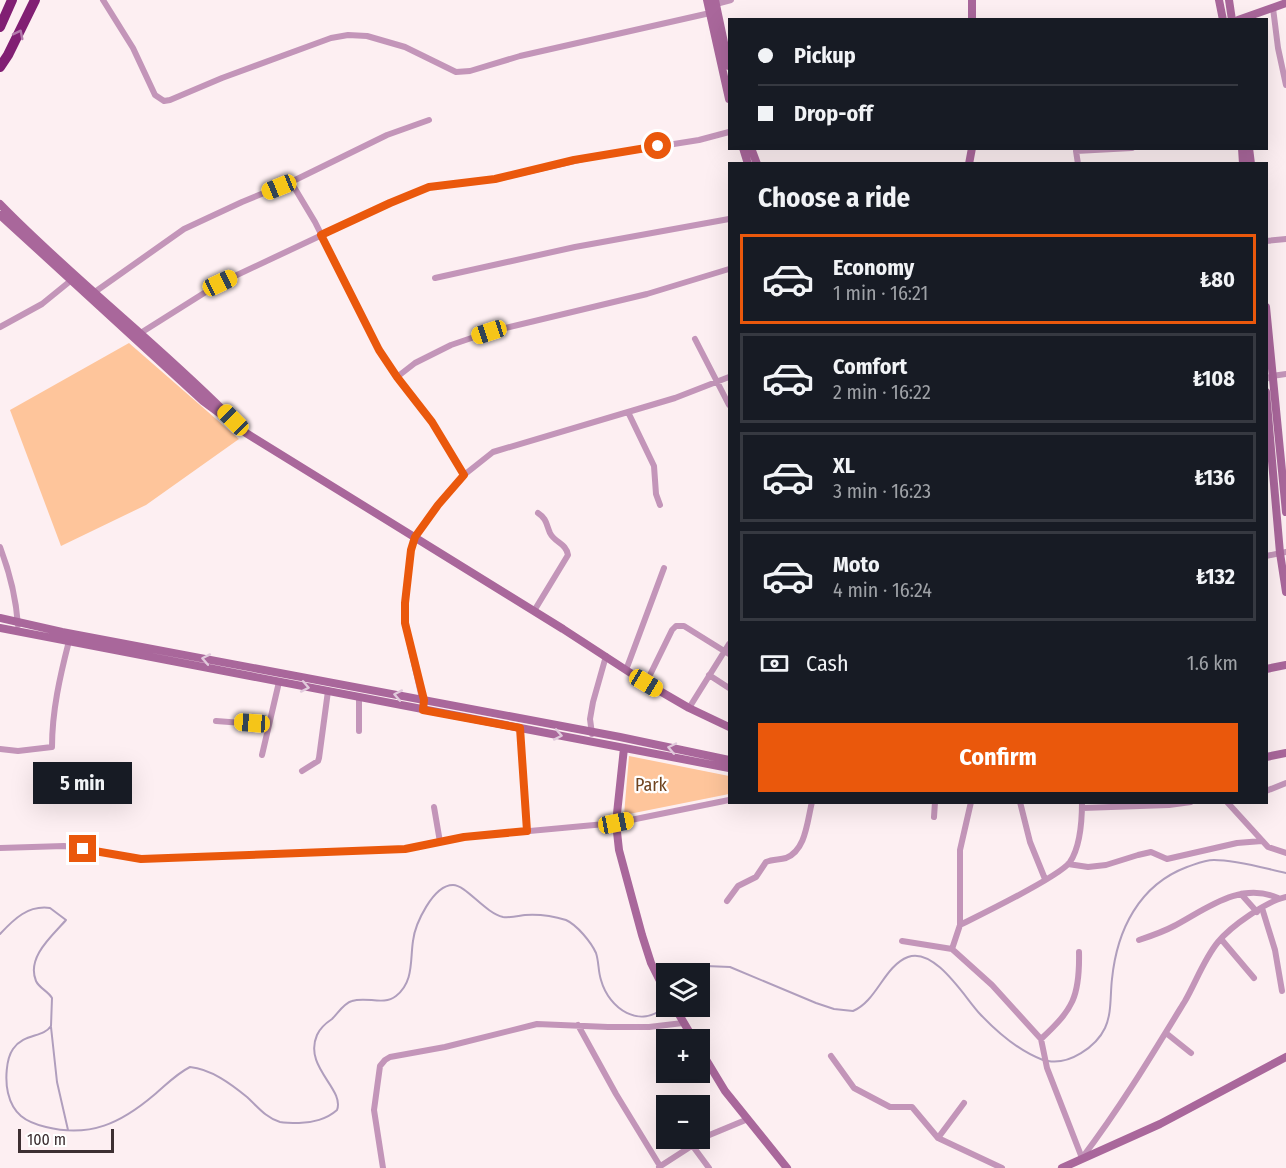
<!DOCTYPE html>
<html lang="en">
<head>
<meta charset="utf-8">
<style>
	:root { --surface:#171b24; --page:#242831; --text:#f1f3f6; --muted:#9ea1a6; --line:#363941; --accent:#ea580c }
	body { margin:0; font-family:"Fira Sans Condensed",sans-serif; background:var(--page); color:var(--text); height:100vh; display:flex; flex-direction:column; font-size:22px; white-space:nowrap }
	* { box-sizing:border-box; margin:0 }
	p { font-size:20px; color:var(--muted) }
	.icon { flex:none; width:33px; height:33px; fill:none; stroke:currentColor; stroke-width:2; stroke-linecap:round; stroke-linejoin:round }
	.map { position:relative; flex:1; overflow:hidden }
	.panel { position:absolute; left:728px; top:162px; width:540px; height:642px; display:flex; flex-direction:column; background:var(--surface); border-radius:0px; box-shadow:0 6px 24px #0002 }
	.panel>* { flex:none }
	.top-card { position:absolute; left:728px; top:18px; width:540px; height:132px; border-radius:0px; box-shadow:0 6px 24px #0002; display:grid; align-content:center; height:132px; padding:0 30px; background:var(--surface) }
	.fabs { position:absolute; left:656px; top:963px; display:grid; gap:12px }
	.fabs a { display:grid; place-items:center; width:54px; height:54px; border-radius:0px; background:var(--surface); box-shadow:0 6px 24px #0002; font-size:30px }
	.scale { position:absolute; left:18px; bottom:15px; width:96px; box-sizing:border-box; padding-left:6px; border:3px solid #3d2f32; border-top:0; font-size:16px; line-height:21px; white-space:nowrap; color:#3d2f32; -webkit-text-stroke:4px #fff; paint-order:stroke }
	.end { position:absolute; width:27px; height:27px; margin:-14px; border:8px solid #ea580c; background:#fff; box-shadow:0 0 0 3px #fff }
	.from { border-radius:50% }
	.bubble { position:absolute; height:42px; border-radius:0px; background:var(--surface); box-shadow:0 6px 24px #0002; font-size:20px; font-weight:700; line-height:42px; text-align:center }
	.car { position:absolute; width:18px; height:36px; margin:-18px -9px; border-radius:8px; box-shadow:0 0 4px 2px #0007; background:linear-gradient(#f5c518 24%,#345 0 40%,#f5c518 0 76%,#345 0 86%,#f5c518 0) }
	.top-card b { display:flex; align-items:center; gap:21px; height:57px; font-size:22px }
	.top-card b+b { border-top:2px solid var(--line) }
	.top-card i { width:15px; height:15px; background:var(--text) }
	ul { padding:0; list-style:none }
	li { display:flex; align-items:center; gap:18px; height:90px; margin:0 12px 9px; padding:0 18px; border:3px solid var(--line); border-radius:0px }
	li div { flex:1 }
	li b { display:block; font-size:22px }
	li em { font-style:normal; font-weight:700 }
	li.on { border-color:var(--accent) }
	li>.icon { width:54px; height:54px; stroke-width:1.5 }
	h2 { padding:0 30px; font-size:27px; line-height:72px }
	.pay { display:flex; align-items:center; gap:15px; height:66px; padding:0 30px; font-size:22px }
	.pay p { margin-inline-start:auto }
	.button { display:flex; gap:12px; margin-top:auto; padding:12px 30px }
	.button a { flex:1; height:69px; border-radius:0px; background:var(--accent); color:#fff; font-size:24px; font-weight:700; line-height:69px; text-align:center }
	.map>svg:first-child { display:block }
</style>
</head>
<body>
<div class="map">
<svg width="1286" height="1168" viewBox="0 0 1286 1168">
	<rect width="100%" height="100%" fill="#fdeff2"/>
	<path fill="#fec59b" d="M129 343 239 439 146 505 61 546 10 410Z
		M629 756 729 776V794L624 815Z"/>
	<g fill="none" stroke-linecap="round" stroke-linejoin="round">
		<path stroke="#b09ebd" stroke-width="2" d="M0 934C14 919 28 905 50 908L66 920C53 935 26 957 36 981 39 988 48 991 52 998L51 1026C43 1038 24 1033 13 1049 6 1059 5 1080 8 1093 13 1114 25 1122 46 1127 90 1138 121 1123 154 1095 166 1085 176 1074 190 1067 211 1069 231 1084 247 1097 257 1106 266 1118 280 1122 286 1123 293 1123 299 1123 312 1123 327 1119 337 1110 345 1089 303 1067 317 1035 320 1028 326 1023 332 1019 338 1013 344 1003 352 1001 367 996 383 1006 396 996 414 982 410 960 413 941 415 924 433 885 453 885 466 885 485 913 503 917 510 918 518 916 525 915 539 914 553 916 566 920 577 925 591 942 596 953 599 962 598 971 601 980 609 1009 640 1030 666 1006
			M690 974 706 966 730 967 816 1003 834 1009 853 1011C877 1001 884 966 908 957 935 947 965 998 980 1014 997 1032 1019 1051 1043 1060
			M51 1027 57 1082 68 1130
			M1048 1061C1069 1065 1096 1047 1105 1028 1112 1013 1110 995 1112 979 1117 930 1139 885 1187 867 1196 864 1204 860 1214 860 1237 860 1263 868 1286 873"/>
		<path stroke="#c395b9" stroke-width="6" d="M103 0 133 48 155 95 164 101 170 100 222 78 331 38 348 35 367 36 405 47 456 72 470 71 520 56 710 13
			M716 4 731 0
			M1273 8 1278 48 1286 85
			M1078 164 1076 151 1132 148
			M291 182 315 222 379 350 397 377 432 422 464 475
			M1266 241 1286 239
			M435 278 575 247 729 219
			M92 294 184 229 242 202 291 182 387 135 429 120
			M0 327 42 304 74 278
			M139 334 220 283 390 203 429 187 495 179 592 157 699 140 729 132
			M695 339 729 405
			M397 377 415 363 451 345 489 332 647 294 729 269
			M1266 379 1272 376 1286 374
			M628 412 654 466 656 494 660 505
			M0 547C10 573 16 597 18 625
			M1266 556 1286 552
			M534 611 568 555C566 543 555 543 550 533 546 524 547 519 538 513
			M626 670 664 568
			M709 675 729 688
			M646 683 672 630 676 626H684L729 654
			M359 697V731
			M423 703 405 623V603L411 550 415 537 438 505 464 475 493 452 675 398 729 377
			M689 708 729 644
			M216 721 269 725
			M520 728 527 831
			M592 734 590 719 593 702 606 656
			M0 749 18 751 52 747C52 711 60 676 69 641
			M262 755 279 682
			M302 771 318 761 319 758 328 691
			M1266 791 1286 783
			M1020 802 1030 842 1045 879
			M1227 802 1268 847 1286 853
			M434 807 440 842
			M1082 808 1169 805 1191 802
			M934 817 935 802
			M0 848 64 846 141 859 405 849 464 837 616 823 729 800
			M1068 864 1088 867 1106 865 1138 855 1151 852 1167 859 1237 843 1262 841
			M1241 894 1257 912
			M727 901 738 886 756 877 766 862C773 859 779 860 786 858 806 850 807 822 812 802
			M1262 908 1275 950 1282 991
			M960 925C980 915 1059 877 1070 862 1080 847 1082 820 1082 802
			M1221 939 1254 978
			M1139 940C1151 936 1163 932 1174 926 1206 909 1240 881 1278 898
			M902 941 952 949 992 985 1041 1039 1047 1068 1082 1158
			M952 949 960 925V850L971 802
			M578 1025 616 1094 660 1166
			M1166 1033 1191 1053
			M1041 1039C1073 1009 1080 997 1079 952
			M831 1056 854 1088 890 1107H912L938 1138 1002 1168
			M938 1138 964 1103
			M692 1145 709 1168
			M1082 1158C1120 1108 1152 1055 1185 1001 1196 982 1204 959 1218 942 1231 926 1267 901 1286 897
			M659 1167 707 1136 748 1119
			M383 1168 374 1110 380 1066 385 1060 390 1057 445 1047 537 1024 608 1027H649L683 1023"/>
		<path stroke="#a9679b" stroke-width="8" d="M707 0 729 99
			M715 0 729 66
			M972 0V20
			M1219 0 1223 20
			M1229 0 1232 20
			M1238 20 1286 3
			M743 148 748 164
			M751 148 757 164
			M1242 148 1243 164
			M1249 148 1251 164
			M969 164 972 148
			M0 204C71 277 153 340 225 412
			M0 215 203 401 246 433 563 629 646 683 689 708 729 727
			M1266 307 1286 512
			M1266 392 1280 553 1286 592
			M0 618 62 632 620 737 729 760
			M0 628 729 768
			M1266 669 1286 665
			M624 748 616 823 619 850 642 935 651 963 666 993
			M1266 757 1286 753
			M674 1006 694 1040
			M699 1048 725 1091 787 1168
			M1062 1168 1160 1124 1286 1057"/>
		<path stroke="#811f73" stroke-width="10" d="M0 27 12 0
			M0 67 8 55 35 0"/>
	</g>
	<defs><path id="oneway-chevron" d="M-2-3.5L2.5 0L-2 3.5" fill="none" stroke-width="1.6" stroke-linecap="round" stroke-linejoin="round" transform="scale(1.5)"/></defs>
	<use stroke="#b379ab" href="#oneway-chevron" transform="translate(19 34) rotate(-63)"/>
	<g stroke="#e1cadc">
		<use href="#oneway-chevron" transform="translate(206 659) rotate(-169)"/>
		<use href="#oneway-chevron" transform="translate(305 687) rotate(11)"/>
		<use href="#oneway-chevron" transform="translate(398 695) rotate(-169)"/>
		<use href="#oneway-chevron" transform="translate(558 735) rotate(11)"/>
		<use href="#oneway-chevron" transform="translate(672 748) rotate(-168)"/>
	</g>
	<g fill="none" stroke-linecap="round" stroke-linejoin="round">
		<path stroke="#ea580c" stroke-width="8" d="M83 849 141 859 405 849 464 837 527 831 520 728 423 710 424 700 405 623V603L411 550 415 537 438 505 464 475 432 422 397 377 379 350 321 235 390 203 429 187 495 179 574 160 658 146"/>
	</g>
	<g text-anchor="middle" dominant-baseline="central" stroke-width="4.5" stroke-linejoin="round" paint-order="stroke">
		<g font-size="18" fill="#70441f" stroke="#fff">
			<text x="651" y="785">Park</text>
		</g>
	</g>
</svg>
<div class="fabs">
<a><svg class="icon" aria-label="layers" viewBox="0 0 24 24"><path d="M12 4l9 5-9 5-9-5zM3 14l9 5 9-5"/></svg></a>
<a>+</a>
<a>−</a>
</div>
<div class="scale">100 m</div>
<i class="end from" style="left:658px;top:146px"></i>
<i class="end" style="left:83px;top:849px"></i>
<div class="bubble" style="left:33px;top:762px;width:99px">5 min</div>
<i class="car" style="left:279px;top:187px;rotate:248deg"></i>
<i class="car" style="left:220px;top:283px;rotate:65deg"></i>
<i class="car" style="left:489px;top:332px;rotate:252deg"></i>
<i class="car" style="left:233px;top:420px;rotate:315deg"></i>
<i class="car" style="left:646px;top:683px;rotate:121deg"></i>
<i class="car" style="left:252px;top:723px;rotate:274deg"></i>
<i class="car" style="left:616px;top:823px;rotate:79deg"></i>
<div class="top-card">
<b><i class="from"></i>Pickup</b>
<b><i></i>Drop-off</b>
</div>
<section class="panel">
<h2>Choose a ride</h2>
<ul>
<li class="on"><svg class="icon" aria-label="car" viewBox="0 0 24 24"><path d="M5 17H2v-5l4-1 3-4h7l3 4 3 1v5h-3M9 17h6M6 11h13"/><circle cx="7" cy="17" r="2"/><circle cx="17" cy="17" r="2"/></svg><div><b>Economy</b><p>1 min · 16:21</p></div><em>₺80</em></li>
<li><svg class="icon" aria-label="car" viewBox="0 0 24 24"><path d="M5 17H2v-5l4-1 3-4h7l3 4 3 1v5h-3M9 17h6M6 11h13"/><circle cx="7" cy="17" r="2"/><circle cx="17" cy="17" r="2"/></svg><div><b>Comfort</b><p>2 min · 16:22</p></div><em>₺108</em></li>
<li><svg class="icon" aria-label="car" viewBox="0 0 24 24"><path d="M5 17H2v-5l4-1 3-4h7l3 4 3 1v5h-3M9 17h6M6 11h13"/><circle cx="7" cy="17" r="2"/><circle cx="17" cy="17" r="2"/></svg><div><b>XL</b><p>3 min · 16:23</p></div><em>₺136</em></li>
<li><svg class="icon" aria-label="car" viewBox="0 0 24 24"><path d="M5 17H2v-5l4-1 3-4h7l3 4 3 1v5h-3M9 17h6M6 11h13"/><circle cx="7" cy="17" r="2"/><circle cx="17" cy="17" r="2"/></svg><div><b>Moto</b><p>4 min · 16:24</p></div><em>₺132</em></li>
</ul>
<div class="pay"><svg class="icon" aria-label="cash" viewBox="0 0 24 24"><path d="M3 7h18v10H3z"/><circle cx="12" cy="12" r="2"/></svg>Cash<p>1.6 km</p></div>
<div class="button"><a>Confirm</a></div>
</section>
</div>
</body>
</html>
